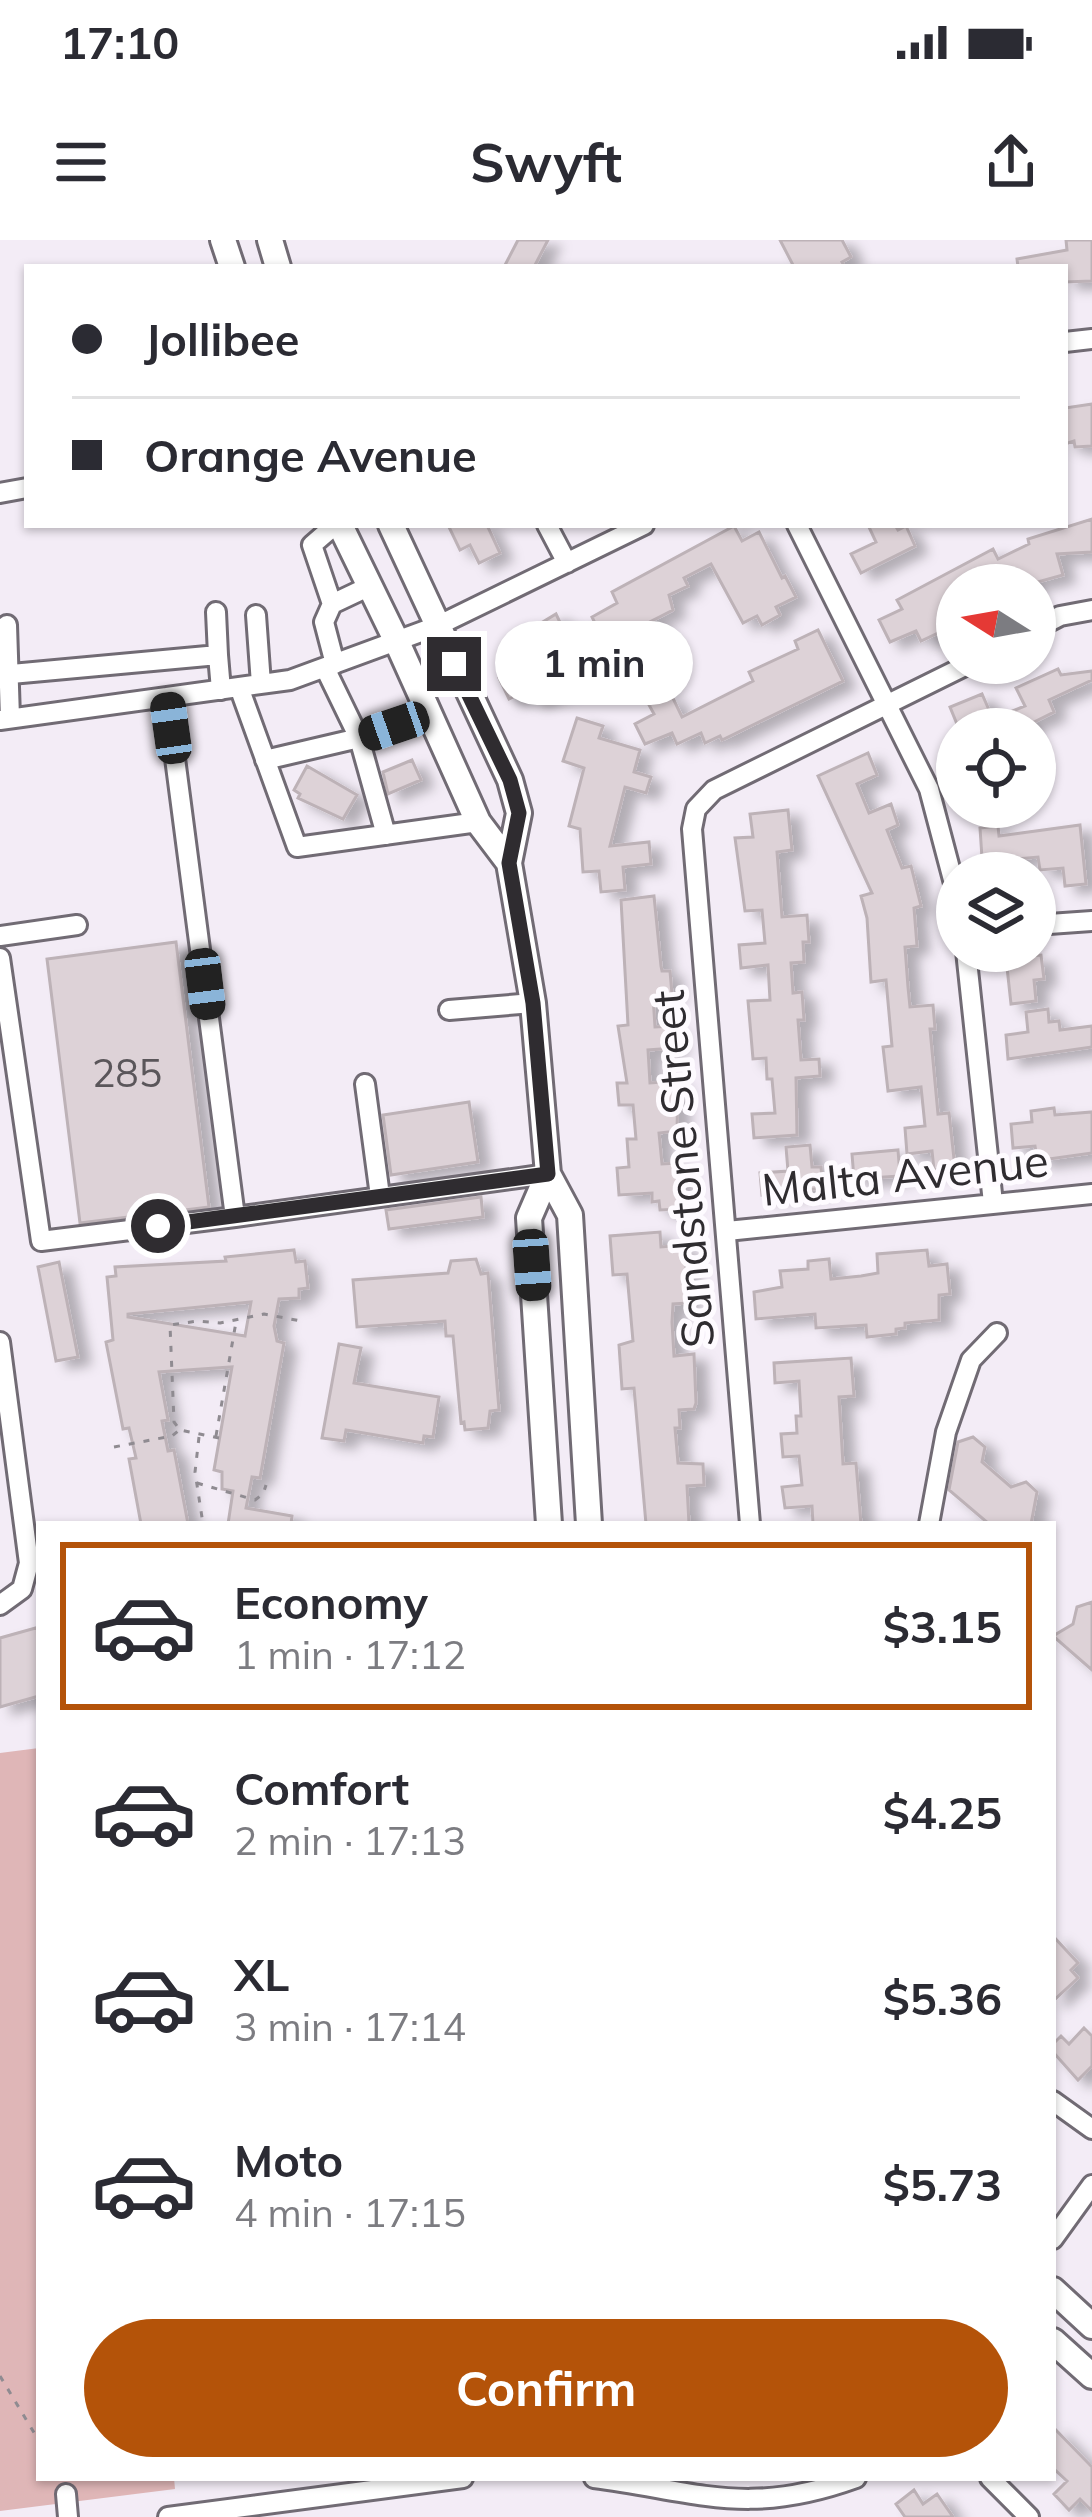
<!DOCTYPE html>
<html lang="en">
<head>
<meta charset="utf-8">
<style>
	:root { --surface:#fff; --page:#f7f7f7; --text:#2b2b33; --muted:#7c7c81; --line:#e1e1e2; --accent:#b45309 }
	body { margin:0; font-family:Mulish,sans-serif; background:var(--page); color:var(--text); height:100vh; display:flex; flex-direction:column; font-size:45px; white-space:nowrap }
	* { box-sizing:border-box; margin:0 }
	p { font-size:39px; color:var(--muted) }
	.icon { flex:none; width:66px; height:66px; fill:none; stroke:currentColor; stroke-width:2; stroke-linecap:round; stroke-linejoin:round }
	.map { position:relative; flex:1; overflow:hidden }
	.side { position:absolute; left:36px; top:1281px; width:1020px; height:960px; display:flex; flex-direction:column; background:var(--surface); border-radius:0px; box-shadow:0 3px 9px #0004 }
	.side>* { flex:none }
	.hud { position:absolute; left:24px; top:24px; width:1044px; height:264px; border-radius:0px; box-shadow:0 3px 9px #0004; display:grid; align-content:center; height:264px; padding:0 48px; background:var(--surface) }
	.needle { width:78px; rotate:281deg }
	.fabs { position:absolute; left:936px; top:324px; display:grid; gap:24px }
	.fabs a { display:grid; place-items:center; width:120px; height:120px; border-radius:50%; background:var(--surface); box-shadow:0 3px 9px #0004; font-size:60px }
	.end { position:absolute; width:54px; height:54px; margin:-27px; border:15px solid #2f2c30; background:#fff; box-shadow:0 0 0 6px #fff }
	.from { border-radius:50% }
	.bubble { position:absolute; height:84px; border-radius:42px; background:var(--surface); box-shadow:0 3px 9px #0004; font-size:39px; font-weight:700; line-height:84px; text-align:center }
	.car { position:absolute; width:36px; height:72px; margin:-36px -18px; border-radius:15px; box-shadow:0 0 9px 3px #0007; background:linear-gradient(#222 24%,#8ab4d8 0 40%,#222 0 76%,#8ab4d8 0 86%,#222 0) }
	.hud b { display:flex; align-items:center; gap:42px; height:114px; font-size:45px }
	.hud b+b { border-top:3px solid var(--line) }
	.hud i { width:30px; height:30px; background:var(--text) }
	ul { padding:21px 0 0; list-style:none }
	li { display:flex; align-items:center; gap:36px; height:168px; margin:0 24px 18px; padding:0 24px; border:6px solid transparent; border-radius:0px }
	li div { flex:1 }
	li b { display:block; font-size:45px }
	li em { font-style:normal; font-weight:700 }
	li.on { border-color:var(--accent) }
	li>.icon { width:108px; height:108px; stroke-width:1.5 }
	.action { display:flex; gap:24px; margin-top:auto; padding:24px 48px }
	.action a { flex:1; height:138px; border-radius:72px; background:var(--accent); color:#fff; font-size:48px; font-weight:700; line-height:138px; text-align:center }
	.status { display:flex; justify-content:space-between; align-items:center; height:84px; padding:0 60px; background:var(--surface); direction:ltr }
	.status svg { height:33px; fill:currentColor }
	header { display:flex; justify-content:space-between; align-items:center; height:156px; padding:0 48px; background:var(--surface); font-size:54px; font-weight:700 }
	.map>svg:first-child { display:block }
</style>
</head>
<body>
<div class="status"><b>17:10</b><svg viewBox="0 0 49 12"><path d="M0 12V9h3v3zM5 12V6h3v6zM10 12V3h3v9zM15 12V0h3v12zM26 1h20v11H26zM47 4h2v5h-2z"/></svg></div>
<header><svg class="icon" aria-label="menu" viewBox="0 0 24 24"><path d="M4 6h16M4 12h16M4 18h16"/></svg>Swyft<svg class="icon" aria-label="share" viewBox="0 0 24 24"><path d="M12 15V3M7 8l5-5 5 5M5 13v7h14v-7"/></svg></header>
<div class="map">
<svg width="1092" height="2277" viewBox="0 0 1092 2277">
	<defs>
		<filter id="shadow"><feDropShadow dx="12" dy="7" stdDeviation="6" flood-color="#0004"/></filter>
	</defs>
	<rect width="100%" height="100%" fill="#f3ecf6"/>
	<path fill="#dfb6b7" d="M39 1508V2238H174L175 2249 0 2271V1513Z"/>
	<path fill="#ddd2d7" stroke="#bdb2b7" stroke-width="3" fill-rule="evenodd" filter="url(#shadow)" d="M518 0H548L534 27H504Z
		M780 0H842L851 17 842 22 845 27H794Z
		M1066 0H1092V41L1065 42V27H1018L1017 19 1067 10Z
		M1092 164V206L1075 207 1074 201 1065 204V168Z
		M1092 279V312L1057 314 1063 335 1027 345H957V384L921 401 916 391 890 402 879 380 902 369 897 360 993 309 998 319 1029 304 1028 299Z
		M448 285H487L500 313 479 323 470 305 460 310Z
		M868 285H895L898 290 906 286 915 306 861 333 851 314 876 302Z
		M734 286 742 301 759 292 782 338 785 336 796 357 776 367 780 375 762 385 757 376 743 383 711 324 684 338 688 346 669 355 673 370 644 385 648 393 580 426 585 435 541 458 533 460 528 450 509 459 499 438 520 428 508 403 556 374 566 395 594 381 592 377 617 363 612 352Z
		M818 390 843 441 722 500 720 496 705 503 701 493 677 504 672 493 645 504 635 484 654 474 649 465 671 454 682 477 753 441 749 432 798 409 795 401Z
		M1058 429 1061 435 1092 431V440L1049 460 1054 472 1020 489H959L950 467 982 454 993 479 1025 466 1016 448Z
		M577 478 603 486 599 498 640 510 634 532 651 537 646 553 625 547 610 606 649 602 651 624 623 627 625 650 601 652 599 631 583 632 580 589 569 586 584 528 563 521Z
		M868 513 877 535 857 544 869 573 891 564 898 585 887 590 902 628 911 626 921 666 914 668 917 706 905 707 908 747 910 767 933 765 935 789H930L938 874 949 873 955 928 934 930 932 911 907 914 905 888 925 886 921 847 888 851 883 807 892 806 886 740 871 742 867 678 861 656 872 653 818 536Z
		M412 520 421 540 388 554 383 532Z
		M307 526 357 555 343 579 298 558 300 554 294 550Z
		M788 570 792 610 777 612 782 677 807 675 809 702H803L804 722 791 723 793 753 802 752 804 780H798L801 820 819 819 820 836 796 838 797 895 754 898 752 874 775 873 772 839H767L766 818 753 819 748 761 770 760 768 725 741 728 739 705 765 703 762 670 745 671 735 598 753 597 750 574Z
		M1080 585 1086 644 1065 646 1063 628 1040 630 1038 617 1003 620 1004 633H983L980 588 998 586 999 596Z
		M654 656 661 726 662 731H670L672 754 653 756 655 787 674 786 675 808 648 810 650 843 678 841 677 891 659 893 662 924 679 923 682 969 660 970 659 961 652 962V953L619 955 617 928 629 927 627 899H636L633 865H619L617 843H627L618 786 628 785 621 660Z
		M176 702 209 967 80 983 47 719Z
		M1041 715 1044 739 1034 740 1036 761 1011 764 1006 718Z
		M1048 769 1049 782 1059 781 1060 790 1092 786V807L1008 819 1006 795 1028 792 1026 772Z
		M469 862 478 922 391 935 383 875Z
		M1054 868 1055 875 1092 872V913L1042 920 1037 918 1035 906 1013 908 1011 884 1032 882 1031 871Z
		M810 905 812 927H821L823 948 762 955 760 933 788 931 786 907Z
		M898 910 900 936 854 939 852 914Z
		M481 957 483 977 389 989 386 970Z
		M660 992 661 1007 685 1005 688 1063 673 1064 672 1082 674 1116 694 1114 696 1163 694 1169 679 1170 680 1188H675L678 1223 703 1224 704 1245 687 1246 689 1284H646L634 1148 622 1149 619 1105 633 1101 627 1034 613 1035 610 996Z
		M294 1010 296 1022 305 1021 308 1048 299 1049V1058L279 1059 274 1086 277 1101 284 1103 260 1238 252 1237 246 1268 292 1276 291 1284H228L233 1251 222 1249V1232L214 1230 232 1127 159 1132 168 1180 162 1181 168 1211 174 1210 188 1284H141L129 1219 136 1218 129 1188 123 1189 106 1102 113 1100 107 1037 116 1036 115 1027 226 1021 225 1017ZM251 1062 245 1096 128 1077V1074Z
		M927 1010 929 1026 947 1024 950 1054 939 1055V1080L905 1083V1088L896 1089V1094L867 1097 866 1085 816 1088 815 1074 756 1079 754 1052 782 1047 780 1031 808 1029V1021L829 1019 831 1039 861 1036 878 1033 877 1014Z
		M476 1019 481 1034 488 1033 499 1170 490 1171 488 1188 465 1190 464 1182 461 1183 453 1096H446L445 1081 357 1087 353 1040 448 1033 451 1021Z
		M59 1022 78 1117 56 1121 38 1027Z
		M339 1104 361 1108 354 1143 439 1157 433 1197 424 1196 423 1203 346 1190 344 1201 322 1198Z
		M851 1118 854 1156 839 1157 843 1224 856 1223 861 1284H813L812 1266 785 1268 782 1247 802 1245 799 1216 783 1217 781 1194 797 1193 796 1176H801L799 1141 775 1143 774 1123Z
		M973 1197 985 1207 982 1222 1011 1247 1026 1242 1037 1252 1031 1284H989L949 1250 958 1202Z
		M1092 1362V1430L1053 1396 1073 1384 1077 1367Z
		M39 1387V1456L0 1467V1398Z
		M1053 1696 1078 1723 1071 1730 1078 1738 1053 1761Z
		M1084 1788 1092 1796V1826L1078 1840 1053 1812V1804L1061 1796 1069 1804Z
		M1053 2187 1092 2227V2271L1080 2259 1069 2270 1054 2254 1067 2241 1053 2228Z
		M914 2250 923 2264 937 2254 953 2277H905L896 2264Z"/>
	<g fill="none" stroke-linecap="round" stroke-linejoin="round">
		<g stroke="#716b74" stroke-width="24">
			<path id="minor" d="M1065 102 1092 99
				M0 253 27 248
				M547 285 567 323
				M797 285 929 549 957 655
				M332 364 312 305 335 285
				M216 372 218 415
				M256 375 261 444
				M7 385 10 478
				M1035 389 1060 376 1092 370
				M335 424 324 382 332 364 370 346
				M325 428 359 498 430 473
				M0 435 218 415 221 450
				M239 447 297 607 478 582
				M0 480 290 440 437 386 644 285
				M265 520 359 498 386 595
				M1035 685 1092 681
				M0 696 77 685
				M966 711 993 963
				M0 718 41 1001 235 977 167 457
				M449 770 533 763
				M365 844 380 956
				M235 977 548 934
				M727 991 1092 954
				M0 1102 29 1323 22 1349 0 1365
				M750 1284 692 589 696 569 714 550 971 423
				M929 1284 946 1192 971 1120 997 1093
				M1053 1861 1092 1889
				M1053 1999 1092 1945
				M594 2238C700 2252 748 2277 856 2238
				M990 2238 1029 2277
				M66 2254 68 2277
				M168 2277 463 2238"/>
		</g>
		<g stroke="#716b74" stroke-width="30">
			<path id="major" d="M223 0 232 27
				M270 0 278 27
				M340 285 397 402 478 582 509 623
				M391 285 510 540 519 573 509 623 533 763 548 934 570 975 589 1284
				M548 934 529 978 549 1284
				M1053 2050 1092 2086
				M1053 2101 1092 2136"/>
		</g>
		<path stroke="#8f8b91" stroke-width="3" stroke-dasharray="6 9" stroke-linecap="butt" d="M216 1196 236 1082
			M199 1197 195 1232 203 1284
			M219 1198 180 1190 174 1182 170 1085 198 1081 220 1083 264 1074 301 1081
			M114 1207 172 1196 178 1191
			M197 1243 255 1260 263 1254 266 1245
			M0 2136 39 2201"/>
		<use href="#minor" stroke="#fff" stroke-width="18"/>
		<use href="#major" stroke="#fff" stroke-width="24"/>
	</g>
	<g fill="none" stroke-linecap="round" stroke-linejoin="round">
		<path stroke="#2f2c30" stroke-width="15" d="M158 986 548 934 533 763 509 623 519 573 510 540 454 424"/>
	</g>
	<g text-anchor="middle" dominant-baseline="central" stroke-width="10" stroke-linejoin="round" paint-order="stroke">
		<g font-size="39" fill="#5a565a">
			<text x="127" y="832">285</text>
		</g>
		<g font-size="45" fill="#2f2c30" stroke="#fefbff">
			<text transform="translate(682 929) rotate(-95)">Sandstone Street</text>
			<text transform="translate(905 934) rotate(-6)">Malta Avenue</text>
		</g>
	</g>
</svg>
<div class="fabs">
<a><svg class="needle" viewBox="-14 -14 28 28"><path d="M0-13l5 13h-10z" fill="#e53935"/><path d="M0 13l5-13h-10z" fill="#7c7c81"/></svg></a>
<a><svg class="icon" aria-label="locate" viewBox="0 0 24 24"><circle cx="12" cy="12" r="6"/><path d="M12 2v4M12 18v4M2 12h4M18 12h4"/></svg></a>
<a><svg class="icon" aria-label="layers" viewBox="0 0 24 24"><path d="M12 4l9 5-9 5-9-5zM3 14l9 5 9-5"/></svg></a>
</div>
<i class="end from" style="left:158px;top:986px"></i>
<i class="end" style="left:454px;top:424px"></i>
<div class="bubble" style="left:495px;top:381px;width:198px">1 min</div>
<i class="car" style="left:394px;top:486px;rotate:251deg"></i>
<i class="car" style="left:171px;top:488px;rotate:352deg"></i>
<i class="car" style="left:205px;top:744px;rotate:173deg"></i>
<i class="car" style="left:532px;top:1025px;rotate:176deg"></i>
<div class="hud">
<b><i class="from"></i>Jollibee</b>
<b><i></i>Orange Avenue</b>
</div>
<section class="side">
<ul>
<li class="on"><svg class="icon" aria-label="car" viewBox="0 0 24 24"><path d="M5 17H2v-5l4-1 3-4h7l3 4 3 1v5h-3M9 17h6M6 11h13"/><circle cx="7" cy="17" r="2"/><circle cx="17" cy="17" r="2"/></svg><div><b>Economy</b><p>1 min · 17:12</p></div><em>$3.15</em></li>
<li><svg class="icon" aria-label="car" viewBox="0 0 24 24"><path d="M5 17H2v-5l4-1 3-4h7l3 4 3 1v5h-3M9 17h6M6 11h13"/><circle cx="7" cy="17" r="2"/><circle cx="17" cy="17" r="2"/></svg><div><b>Comfort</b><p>2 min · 17:13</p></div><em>$4.25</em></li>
<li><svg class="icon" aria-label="car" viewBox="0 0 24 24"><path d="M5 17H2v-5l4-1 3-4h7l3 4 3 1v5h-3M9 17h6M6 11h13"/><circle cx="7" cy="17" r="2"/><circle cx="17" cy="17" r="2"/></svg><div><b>XL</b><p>3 min · 17:14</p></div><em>$5.36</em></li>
<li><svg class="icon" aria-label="car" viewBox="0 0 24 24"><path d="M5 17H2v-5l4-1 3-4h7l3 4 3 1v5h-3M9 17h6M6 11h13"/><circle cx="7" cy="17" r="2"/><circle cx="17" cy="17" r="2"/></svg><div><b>Moto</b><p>4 min · 17:15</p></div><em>$5.73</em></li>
</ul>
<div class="action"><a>Confirm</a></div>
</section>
</div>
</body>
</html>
